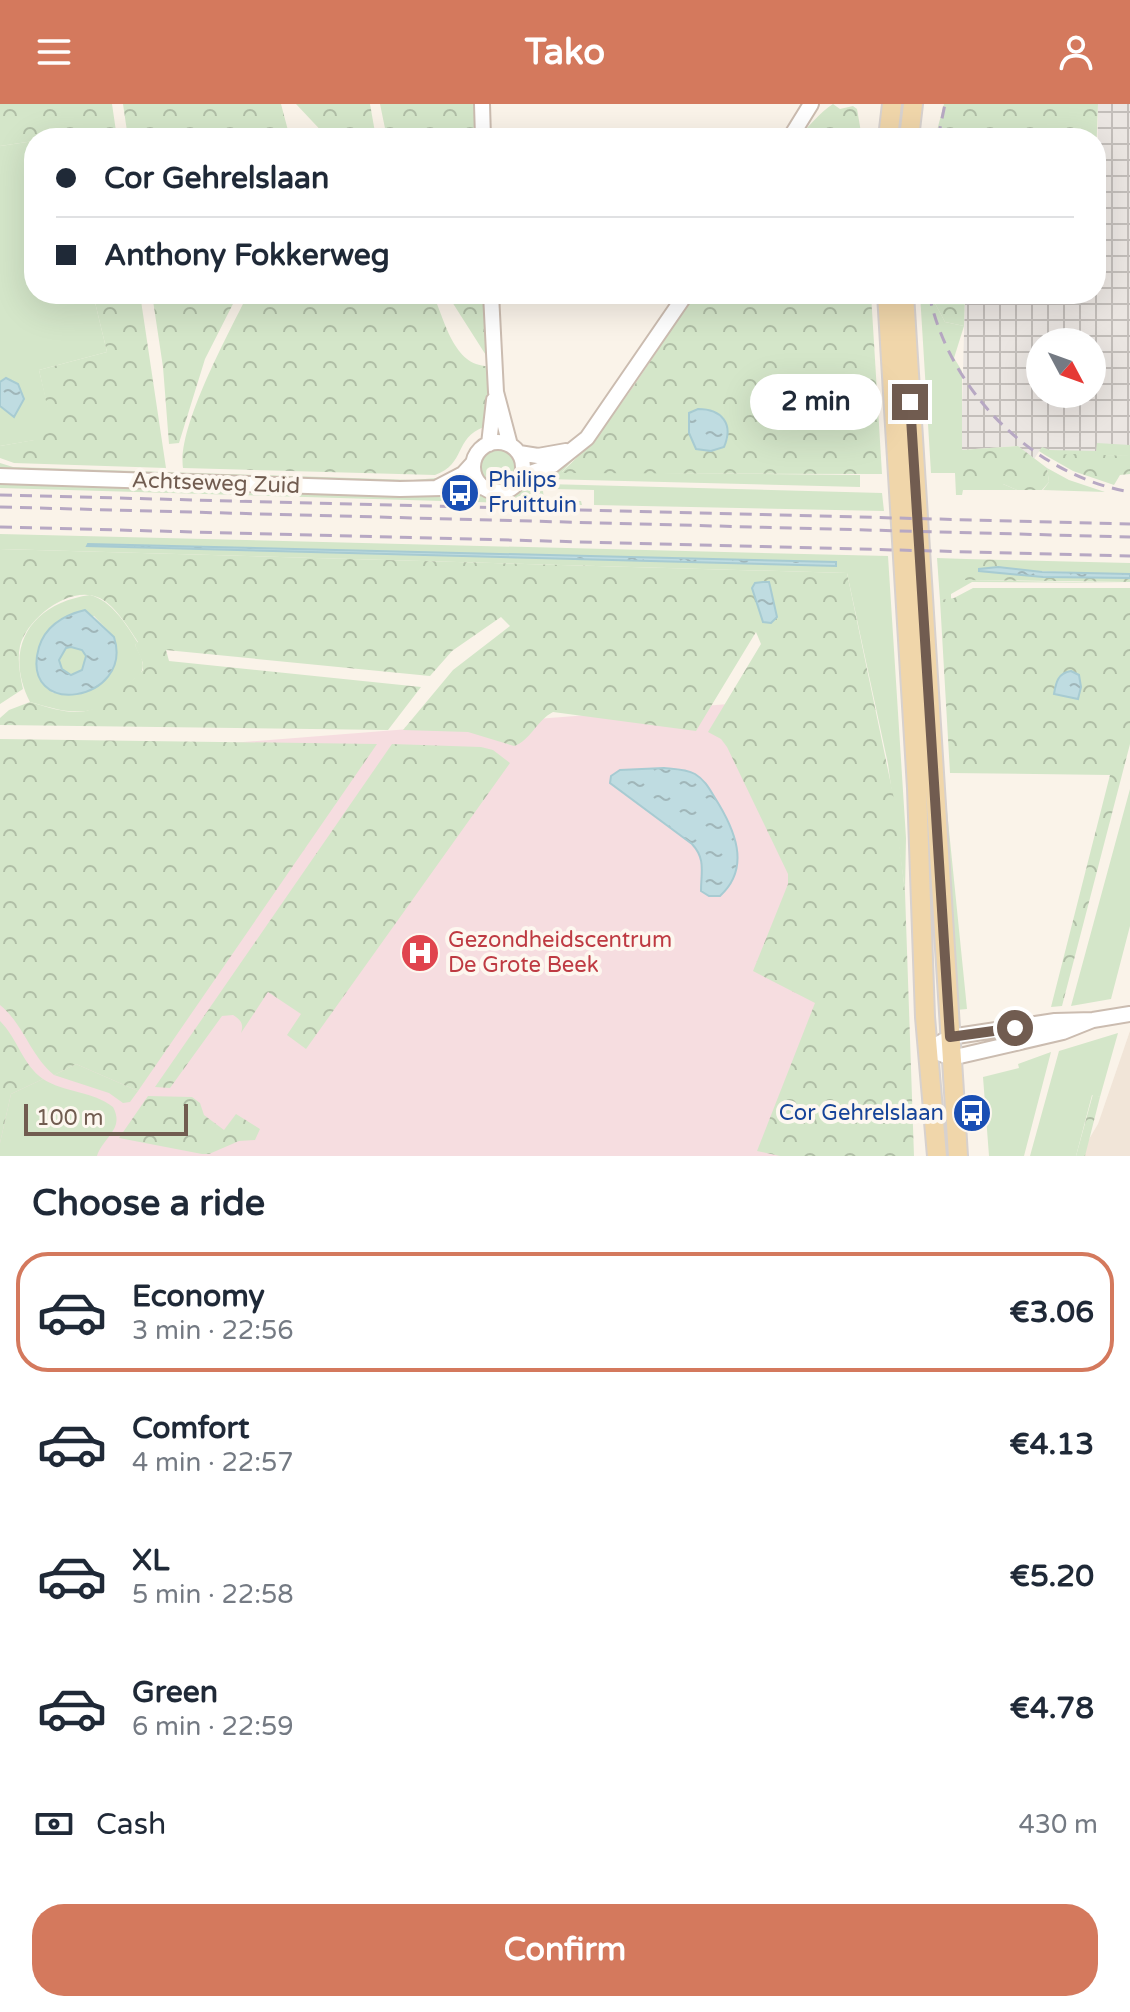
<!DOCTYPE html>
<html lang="en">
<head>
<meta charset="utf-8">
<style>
	:root { --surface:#fff; --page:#f6f6f7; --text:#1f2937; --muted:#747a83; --line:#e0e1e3; --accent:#d4795d }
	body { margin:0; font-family:"Varela Round",sans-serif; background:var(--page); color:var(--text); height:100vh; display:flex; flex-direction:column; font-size:30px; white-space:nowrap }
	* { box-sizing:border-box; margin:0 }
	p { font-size:26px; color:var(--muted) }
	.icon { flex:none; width:44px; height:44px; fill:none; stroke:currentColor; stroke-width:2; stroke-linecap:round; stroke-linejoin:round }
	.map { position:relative; height:1052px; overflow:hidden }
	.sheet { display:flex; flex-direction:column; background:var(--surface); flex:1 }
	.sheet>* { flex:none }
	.banner { position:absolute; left:24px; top:24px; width:1082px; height:176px; border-radius:32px; box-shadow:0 8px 32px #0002; display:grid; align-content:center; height:176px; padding:0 32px; background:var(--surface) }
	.needle { width:52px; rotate:131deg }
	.tools { position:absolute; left:1026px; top:224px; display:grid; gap:16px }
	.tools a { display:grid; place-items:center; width:80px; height:80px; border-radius:50%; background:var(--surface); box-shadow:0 8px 32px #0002; font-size:40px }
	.scale { position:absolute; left:24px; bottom:20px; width:164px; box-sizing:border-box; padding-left:8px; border:4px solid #715c50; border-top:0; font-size:22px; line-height:28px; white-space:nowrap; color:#715c50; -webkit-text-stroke:6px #fdf7ef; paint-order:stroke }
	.end { position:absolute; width:36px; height:36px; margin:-18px; border:10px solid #715c50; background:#fff; box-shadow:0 0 0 4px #fff }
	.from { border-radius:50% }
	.bubble { position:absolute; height:56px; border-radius:28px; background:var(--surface); box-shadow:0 8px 32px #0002; font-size:26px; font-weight:800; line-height:56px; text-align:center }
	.banner b { display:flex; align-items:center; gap:28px; height:76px; font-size:30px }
	.banner b+b { border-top:2px solid var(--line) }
	.banner i { width:20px; height:20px; background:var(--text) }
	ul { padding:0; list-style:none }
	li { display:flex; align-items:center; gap:24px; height:120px; margin:0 16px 12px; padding:0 16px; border:4px solid transparent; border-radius:32px }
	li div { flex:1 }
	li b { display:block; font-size:30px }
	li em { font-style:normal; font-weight:800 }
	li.on { border-color:var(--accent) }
	li>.icon { width:72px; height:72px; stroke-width:1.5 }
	h2 { padding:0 32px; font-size:36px; line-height:96px }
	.pay { display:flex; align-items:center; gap:20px; height:88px; padding:0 32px; font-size:30px }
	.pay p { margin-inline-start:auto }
	.button { display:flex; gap:16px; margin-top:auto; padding:16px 32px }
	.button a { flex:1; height:92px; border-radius:32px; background:var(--accent); color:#fff; font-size:32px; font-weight:800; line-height:92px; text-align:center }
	header { display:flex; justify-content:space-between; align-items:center; height:104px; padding:0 32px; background:var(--accent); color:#fff; font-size:36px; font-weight:800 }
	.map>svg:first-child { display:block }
</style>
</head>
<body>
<header><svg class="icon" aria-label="menu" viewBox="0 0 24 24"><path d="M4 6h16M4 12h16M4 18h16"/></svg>Tako<svg class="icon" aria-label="person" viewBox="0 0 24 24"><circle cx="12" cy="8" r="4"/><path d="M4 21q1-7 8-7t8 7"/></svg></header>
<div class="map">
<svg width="1130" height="1052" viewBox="0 0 1130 1052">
	<defs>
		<pattern id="industrial-grid" width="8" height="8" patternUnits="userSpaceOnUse" patternTransform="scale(2)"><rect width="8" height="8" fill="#ebe6e2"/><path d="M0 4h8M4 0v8" fill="none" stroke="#c3beba"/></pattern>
		<pattern id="forest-crowns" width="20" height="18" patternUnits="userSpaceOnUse" patternTransform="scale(2)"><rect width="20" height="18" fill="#d4e6c9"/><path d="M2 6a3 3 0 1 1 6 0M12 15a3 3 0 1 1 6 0" fill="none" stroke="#b0bea6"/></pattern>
		<pattern id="water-ripples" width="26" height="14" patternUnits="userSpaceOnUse" patternTransform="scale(2)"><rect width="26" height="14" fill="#bfdce1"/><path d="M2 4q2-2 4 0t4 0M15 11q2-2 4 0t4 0" fill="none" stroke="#a0b6b9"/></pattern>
	</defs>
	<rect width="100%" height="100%" fill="#faf3e9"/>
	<path fill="#f1e5d8" d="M1130 927V1052H1079L1098 1020Z"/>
	<path fill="url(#industrial-grid)" fill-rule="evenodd" d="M1098 0H1130V350L1040 346 1034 355 1018 342 961 346 965 190H1096ZM1040 238H1092V290H1040Z"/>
	<path fill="#f6dde0" d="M780 596 883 1052H0V657Z"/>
	<path fill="#d4e6c9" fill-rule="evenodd" d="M34 37V190H93L107 248 39 266 54 328 35 336 0 342V42Z
		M920 190H930L945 218 964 222 954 254 962 267V380H1003L1017 386H963L962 391H956L955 369H931Z
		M605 321 562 368 860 371V383L545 375 547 370 591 337Z
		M1097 339 1130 341V352L1045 351 1039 347 1042 343 1050 346 1096 347Z
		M481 362a18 18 0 1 1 36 0a18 18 0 1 1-36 0Z
		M0 359 13 363 413 376 449 373 428 379 0 366Z
		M1047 364 1069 376 1105 388 1043 386 1049 378Z
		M12 378 425 392 483 388 505 392 527 378 543 387 544 396 581 397 582 401 0 384V380L11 381Z
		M546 380 882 389 884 407 594 401V386L554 385H548Z
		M0 430 888 452 906 734 905 787 888 660 847 469 0 445Z
		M937 454 966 455V476L1130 479 972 478 951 490V495L940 496Z
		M1005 456 1130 459V470L1011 466 1005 465Z
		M90 491C112 497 126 520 138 539L135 541C141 553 147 561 139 572 127 579 120 589 110 597 86 616 55 605 30 598 2 543 32 499 90 491ZM94 512 114 533 81 589H53L38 568 39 544Z
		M59 556a14 14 0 1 1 28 0a14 14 0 1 1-28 0Z
		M941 667H943L967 905 956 906Z
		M1130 685V822L1111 895 1071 902Z
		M1118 929 1100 993 1092 991 1076 1052H1030L1059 947Z
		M1051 948 1024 1052H989L983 973 1019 964 1018 960Z
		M76 960 138 987 130 998 123 999 109 989 54 971Z
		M43 975C65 989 93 987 113 1003 125 1025 103 1033 97 1052H0V1039L11 990Z"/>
	<path fill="url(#forest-crowns)" fill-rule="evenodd" d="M0 0H112L117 34H34V37L0 42Z
		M123 0H281L290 34H128Z
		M296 0H370L376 34H328Z
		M380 0H476L478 34H387Z
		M833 0 840 5 853 2 857 5 862 34H797C809 23 819 9 833 0Z
		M944 0H1098L1096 53V34H935Z
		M93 190H140L166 364 14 359 0 354V342L34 336 32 333 53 328 39 266 107 248Z
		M152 190H238L205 255 179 339 169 340 163 263Z
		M248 190H433C445 217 454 263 489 262L491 288 484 323C454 334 466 360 435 371L183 364C177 323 229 229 248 190Z
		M447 190H486L489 256Z
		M695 190H871L882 370 561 369C615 319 653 251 695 190ZM689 309 728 334 724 343 711 347 689 329Z
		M930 190H965L964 222 945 218Z
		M1018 342 1047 364 1049 378 1042 386H1017L1003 380H962L961 346Z
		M1075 350 1130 352V370L1120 371 1114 381 1073 367 1045 351Z
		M0 445 847 469 894 695 905 788 914 1052H780L757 1047 815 899 753 867 788 780V770L727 643 721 635 708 628 761 540 756 528 696 627 553 608C537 616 530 637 514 642L468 628 403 626 453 566 510 522 501 513 452 547 430 572 166 546 169 557 421 583 388 626 0 621V614L9 606 30 598C73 611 90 616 124 583 131 576 138 573 143 566V559L135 541 138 538C128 523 114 499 97 493 68 482 27 515 20 542 17 556 20 571 23 585L0 600ZM770 482 777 512 763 518 753 484Z
		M966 455 1005 456V465L979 464 980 467 1043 473 1130 474V478L965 476Z
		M973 484H1130V640L1062 902 1051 903 1110 671 950 669 940 496 954 494Z
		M0 635 377 640 138 987 76 960 54 971C30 951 24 921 0 901Z
		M392 640 481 643 493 646 510 659 306 945 287 931 301 910 268 888 241 929C244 920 241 916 233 911L222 912 170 984 155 983Z
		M0 917C18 935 22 960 43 975L11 990 0 1039Z
		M1093 990 1100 993 1085 1052H1076Z
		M148 992 192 993 200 999 204 1011 224 1026 236 1010 260 1025 255 1036 239 1037 209 1050H202L119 1034Z"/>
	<path fill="url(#water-ripples)" stroke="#a7cbd2" stroke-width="2" fill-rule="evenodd" d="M6 274 18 280 24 295 14 313 0 302V278Z
		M698 305C722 305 734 320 724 343L711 347 696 345 689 329V309Z
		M88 440 836 458V462L87 442Z
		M998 463 1042 468 1130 470V474L1043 473 979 467V465Z
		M763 478H769L770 482 777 513 771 519 763 518 752 484 755 479Z
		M85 506 114 533C135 598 18 617 39 543 46 521 64 511 85 506ZM71 543 82 546 86 552 82 566 71 571 62 565 59 556 66 544Z
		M1071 567 1079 571 1081 583 1078 595 1054 590C1056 578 1058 569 1071 567Z
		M664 664C675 665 686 665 695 670 705 676 710 686 715 694 734 724 752 763 720 792H709L701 787C701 768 706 755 692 740L610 679 611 672 620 666Z"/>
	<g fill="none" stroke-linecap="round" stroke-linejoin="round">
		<g stroke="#cbbcb0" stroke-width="18">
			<path id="minor" d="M482 0 483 34
				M790 34 811 0
				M491 190 496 288 510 341
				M473 363a25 25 0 1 1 50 0a25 25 0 1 1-50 0Z
				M489 340 494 296
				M519 349 538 352 566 347
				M0 372 400 385 484 383
				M521 372 553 361 587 334 686 190
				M438 383 463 370 473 359
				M1093 916 1063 928 951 954 929 945 950 933 1055 917 1093 916 1130 910"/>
		</g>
		<g stroke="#d7d1ce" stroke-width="22">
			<path id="major" d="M888 34 892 0
				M909 34 913 0
				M887 190 917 684 925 913 937 1052
				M904 190 958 1052"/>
		</g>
		<use href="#minor" stroke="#fff" stroke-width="14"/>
		<use href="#major" stroke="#f0d6aa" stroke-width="18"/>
		<path stroke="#b7a8c3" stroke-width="3" stroke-dasharray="12 8" stroke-linecap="butt" d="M938 34 945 0
			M929 190C949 287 1033 371 1130 388
			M0 391 1130 420
			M0 403 1130 433
			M0 423 1130 452"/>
	</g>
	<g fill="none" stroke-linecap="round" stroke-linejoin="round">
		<path stroke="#715c50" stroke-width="10" d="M910 298 950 933 1015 924"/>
	</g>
	<defs>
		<g id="bus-disc" transform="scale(2)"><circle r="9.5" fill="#1a4fb4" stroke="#fdf7ef"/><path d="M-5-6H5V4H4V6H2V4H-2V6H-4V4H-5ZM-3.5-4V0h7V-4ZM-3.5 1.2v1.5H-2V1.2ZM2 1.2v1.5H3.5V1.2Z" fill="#fff"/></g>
		<g id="hospital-disc" transform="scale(2)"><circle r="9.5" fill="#e0444e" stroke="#fdf7ef"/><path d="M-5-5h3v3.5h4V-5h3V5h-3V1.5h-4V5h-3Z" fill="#fff"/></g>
	</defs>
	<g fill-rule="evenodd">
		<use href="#bus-disc" x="460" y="389"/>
		<use href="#hospital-disc" x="420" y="849"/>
		<use href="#bus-disc" x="972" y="1009"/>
	</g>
	<g text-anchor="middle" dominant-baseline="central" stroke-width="8" stroke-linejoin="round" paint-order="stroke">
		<g font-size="22" fill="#164399" stroke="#fdf7ef" text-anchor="start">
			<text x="488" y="376">Philips<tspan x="488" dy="25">Fruittuin</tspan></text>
			<text x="944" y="1009" text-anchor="end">Cor Gehrelslaan</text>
		</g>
		<g font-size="22" fill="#715c50" stroke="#fdf7ef">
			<text transform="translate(216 379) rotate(2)">Achtseweg Zuid</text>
		</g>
		<g font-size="22" fill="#be3a42" stroke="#fdf7ef" text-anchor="start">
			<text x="448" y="836">Gezondheidscentrum<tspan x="448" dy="25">De Grote Beek</tspan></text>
		</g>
	</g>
</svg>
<div class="tools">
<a><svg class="needle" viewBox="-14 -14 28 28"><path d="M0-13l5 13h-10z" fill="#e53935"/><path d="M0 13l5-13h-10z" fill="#747a83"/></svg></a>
</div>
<div class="scale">100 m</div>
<i class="end from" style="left:1015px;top:924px"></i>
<i class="end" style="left:910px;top:298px"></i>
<div class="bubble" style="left:750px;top:270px;width:132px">2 min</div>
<div class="banner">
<b><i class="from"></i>Cor Gehrelslaan</b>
<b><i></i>Anthony Fokkerweg</b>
</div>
</div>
<section class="sheet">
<h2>Choose a ride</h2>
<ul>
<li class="on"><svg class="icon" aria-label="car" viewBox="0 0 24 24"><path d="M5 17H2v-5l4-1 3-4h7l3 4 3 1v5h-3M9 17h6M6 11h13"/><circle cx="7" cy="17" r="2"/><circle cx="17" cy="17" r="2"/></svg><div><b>Economy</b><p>3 min · 22:56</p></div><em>€3.06</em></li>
<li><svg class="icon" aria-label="car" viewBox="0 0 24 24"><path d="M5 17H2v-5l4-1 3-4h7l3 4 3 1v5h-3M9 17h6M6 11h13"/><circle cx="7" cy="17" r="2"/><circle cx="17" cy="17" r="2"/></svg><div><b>Comfort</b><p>4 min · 22:57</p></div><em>€4.13</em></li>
<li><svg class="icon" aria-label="car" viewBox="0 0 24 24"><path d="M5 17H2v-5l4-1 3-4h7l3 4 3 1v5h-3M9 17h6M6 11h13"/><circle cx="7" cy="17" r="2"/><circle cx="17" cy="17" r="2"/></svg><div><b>XL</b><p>5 min · 22:58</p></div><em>€5.20</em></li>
<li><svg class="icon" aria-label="car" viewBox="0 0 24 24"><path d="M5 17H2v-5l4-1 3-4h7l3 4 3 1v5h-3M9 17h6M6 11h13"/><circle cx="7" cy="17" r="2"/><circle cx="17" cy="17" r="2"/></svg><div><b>Green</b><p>6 min · 22:59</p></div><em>€4.78</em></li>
</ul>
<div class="pay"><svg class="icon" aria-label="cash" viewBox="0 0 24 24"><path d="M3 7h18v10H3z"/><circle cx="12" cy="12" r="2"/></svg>Cash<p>430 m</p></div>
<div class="button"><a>Confirm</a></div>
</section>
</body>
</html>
